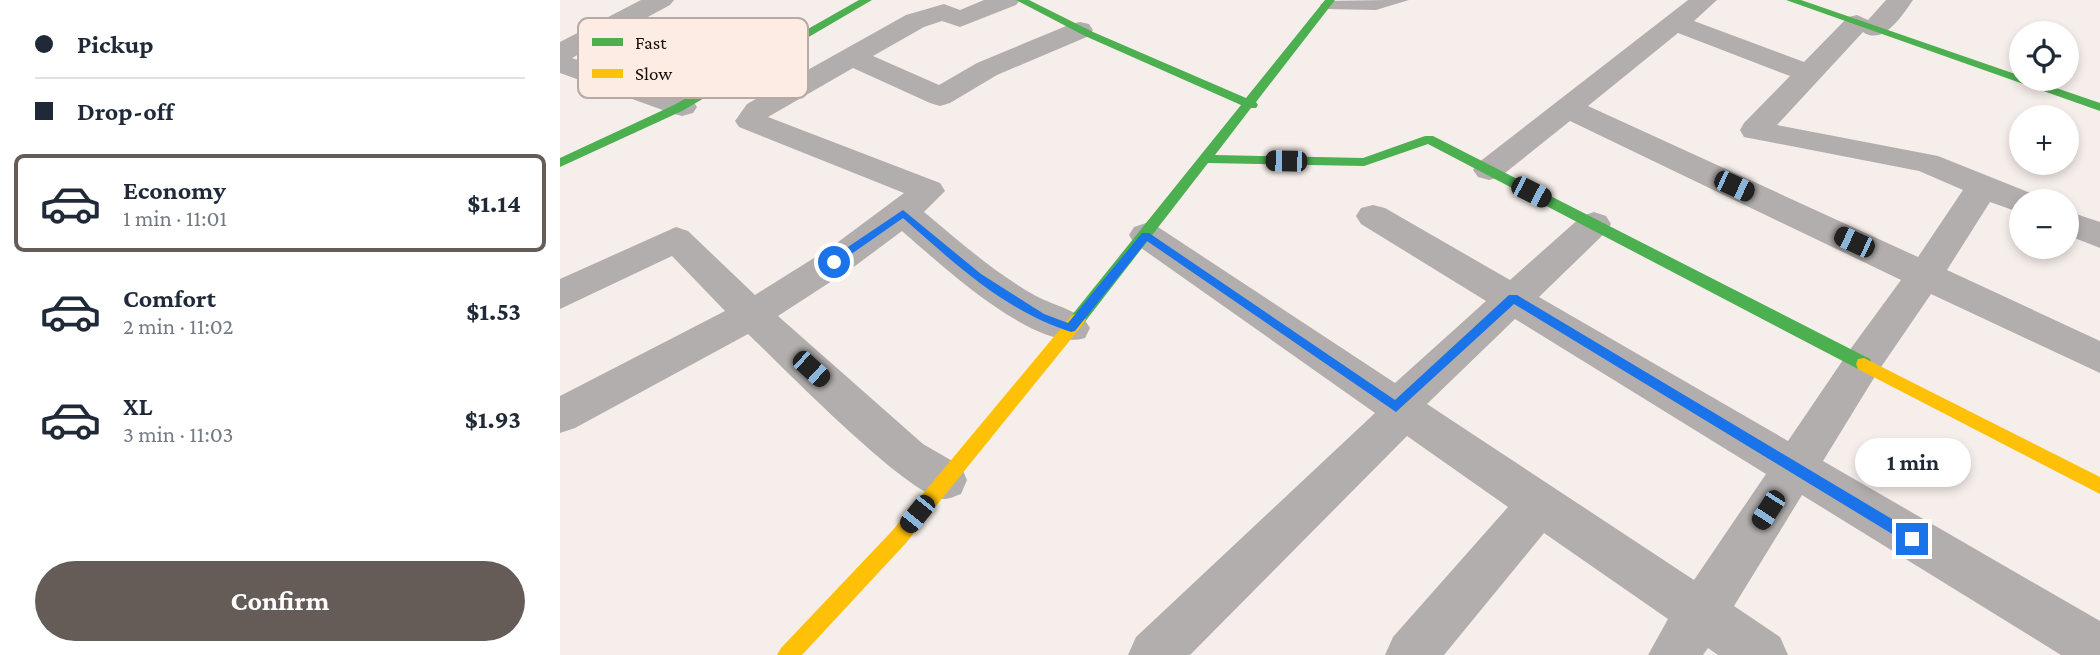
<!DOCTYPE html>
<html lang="en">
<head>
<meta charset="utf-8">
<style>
	:root { --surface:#fff; --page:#f6f6f7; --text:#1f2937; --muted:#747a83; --line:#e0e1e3; --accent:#655c58 }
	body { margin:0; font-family:"Crimson Pro",serif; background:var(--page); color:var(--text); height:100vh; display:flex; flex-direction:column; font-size:26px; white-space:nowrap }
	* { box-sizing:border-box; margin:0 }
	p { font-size:23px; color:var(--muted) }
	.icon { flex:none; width:38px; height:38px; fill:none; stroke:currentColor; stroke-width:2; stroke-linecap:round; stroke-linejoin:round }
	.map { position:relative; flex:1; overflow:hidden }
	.details { display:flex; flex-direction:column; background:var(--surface); width:560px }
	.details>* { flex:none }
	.hud { display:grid; align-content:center; height:154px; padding:0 35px; background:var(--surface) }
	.buttons { position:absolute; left:1449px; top:21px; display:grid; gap:14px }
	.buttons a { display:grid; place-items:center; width:70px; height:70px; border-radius:50%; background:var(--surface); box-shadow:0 4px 10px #0003; font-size:35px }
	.end { position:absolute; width:32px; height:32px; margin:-16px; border:9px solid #1a73e8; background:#fff; box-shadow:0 0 0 4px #fff }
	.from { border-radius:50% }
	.bubble { position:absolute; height:49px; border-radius:24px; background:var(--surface); box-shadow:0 4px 10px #0003; font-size:23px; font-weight:700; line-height:49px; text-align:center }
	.car { position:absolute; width:21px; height:42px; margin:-21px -10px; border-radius:9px; box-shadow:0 0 5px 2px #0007; background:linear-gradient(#222 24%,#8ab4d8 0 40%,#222 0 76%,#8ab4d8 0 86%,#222 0) }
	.hud b { display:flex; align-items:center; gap:24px; height:66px; font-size:26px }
	.hud b+b { border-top:2px solid var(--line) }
	.hud i { width:18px; height:18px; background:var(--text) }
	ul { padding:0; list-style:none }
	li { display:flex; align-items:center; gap:21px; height:98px; margin:0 14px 10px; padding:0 21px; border:4px solid transparent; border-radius:10px }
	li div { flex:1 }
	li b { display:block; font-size:26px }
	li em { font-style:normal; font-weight:700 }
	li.current { border-color:var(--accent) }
	li>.icon { width:63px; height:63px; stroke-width:1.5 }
	.button { display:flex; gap:14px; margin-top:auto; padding:14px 35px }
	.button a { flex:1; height:80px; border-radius:42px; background:var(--accent); color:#fff; font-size:28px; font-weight:700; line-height:80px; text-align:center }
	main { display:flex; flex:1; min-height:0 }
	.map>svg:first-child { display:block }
</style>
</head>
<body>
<main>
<section class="details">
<div class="hud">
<b><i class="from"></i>Pickup</b>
<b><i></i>Drop-off</b>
</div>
<ul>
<li class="current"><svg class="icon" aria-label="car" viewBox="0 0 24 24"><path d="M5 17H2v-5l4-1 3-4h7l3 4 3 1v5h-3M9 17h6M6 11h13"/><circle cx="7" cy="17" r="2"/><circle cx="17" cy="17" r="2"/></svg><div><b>Economy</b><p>1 min · 11:01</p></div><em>$1.14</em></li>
<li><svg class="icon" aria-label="car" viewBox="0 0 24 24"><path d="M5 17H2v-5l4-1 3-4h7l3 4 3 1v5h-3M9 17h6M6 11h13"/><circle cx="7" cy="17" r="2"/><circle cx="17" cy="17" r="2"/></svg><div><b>Comfort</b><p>2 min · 11:02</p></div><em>$1.53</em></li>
<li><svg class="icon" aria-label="car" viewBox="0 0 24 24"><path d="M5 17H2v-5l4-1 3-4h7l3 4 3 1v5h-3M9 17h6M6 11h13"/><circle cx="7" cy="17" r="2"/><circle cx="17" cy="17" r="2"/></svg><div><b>XL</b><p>3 min · 11:03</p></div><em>$1.93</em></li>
</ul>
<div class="button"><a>Confirm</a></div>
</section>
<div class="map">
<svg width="1540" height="655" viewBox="0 0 1540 655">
	<rect width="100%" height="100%" fill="#f6eeea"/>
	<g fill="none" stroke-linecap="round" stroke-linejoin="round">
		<path fill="#b3aeae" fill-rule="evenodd" d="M826 0H849L816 10 766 9 760 5 766 1Z"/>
		<path fill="#b3aeae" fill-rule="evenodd" d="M81 0H114L110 5 12 58 133 101 137 107 133 113 122 116 111 113 0 73V42Z
			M424 0H460L456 5 400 27 382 21 364 27 313 56 379 85 417 63 511 24 520 22 529 24 533 30 529 36 437 75 390 103 380 106 370 103 293 68 208 117 380 183 385 191 364 212C400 242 435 273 476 296 494 306 521 310 530 328L525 338C476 354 378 262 342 231L295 266 218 316 363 444 401 466 407 480 401 494C397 495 390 499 385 499 351 500 219 363 188 334L15 428 0 433V396L165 311 112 256 0 309V279L116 227 128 231 195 295 270 248 344 193 179 127 175 121 187 104 346 15 384 4 400 10Z
			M1128 0H1157L1134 21 1244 62 1288 17 1297 15 1308 20 1326 0H1353C1342 16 1323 46 1303 32L1217 125 1378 156 1473 194 1477 201H1461V213L1430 202 1387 270 1540 341V373L1371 294 1317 373 1263 461 1540 621V655H1501L1242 495 1174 606 1220 637 1228 655H1158L1148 648 1143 655H1088L1108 619 984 533 884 655H825L833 637 948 507 847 436 630 655H568L576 637 815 413 574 243 569 235 574 227 586 223 598 227 835 383 926 301 801 224 796 216 801 208 813 205 825 208 950 280 1022 216 1034 212 1046 216 1051 224 1046 232 979 297 1228 441 1289 351 1341 280 1010 121 940 177 929 180 918 177 913 170 918 163ZM1118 33 1230 76 1184 123 1180 130 1184 137 1359 171 1403 190 1358 257 1028 106ZM955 319 1206 474 1134 580 867 404Z
			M1507 211 1540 222V248L1507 235Z"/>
		<path fill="#4caf50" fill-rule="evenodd" d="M299 0H312L122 111 0 167V158L114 105Z
			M456 0H469L533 32 686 98 765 0H775L696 102 698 105 696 108H691L655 155 803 158 865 136H873L1310 359 1312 364 1310 369H1298L868 144 804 166 648 163 524 323H512L510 319 512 315 681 105 525 36Z
			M1226 0H1241L1461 76V79H1470L1540 103V111Z"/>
		<path fill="#ffc107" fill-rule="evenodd" d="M518 313 526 319 524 323 346 543 242 655H217L221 648 332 531 512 315Z
			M1304 358 1540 477V494L1298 369 1296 364 1298 359Z"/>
	</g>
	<path fill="#1a73e8" d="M343 210 421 274 484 314 508 323 582 233H589L835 400 949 295H957L1357 534 1359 539 1352 545 1347 543 954 304 836 412 587 241 515 331 511 332C445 311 394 263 343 218L277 264H270V259Z"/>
	<rect x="18" y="18" width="230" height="80" rx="10" fill="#fcece4" stroke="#b7a9a3" stroke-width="2"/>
	<rect x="32" y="38" width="31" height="8" fill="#4caf50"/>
	<rect x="32" y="69" width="31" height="9" fill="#ffc107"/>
	<g font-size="19" fill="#170e0a">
		<text x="75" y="49">Fast</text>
		<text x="75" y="80">Slow</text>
	</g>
</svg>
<div class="buttons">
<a><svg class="icon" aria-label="locate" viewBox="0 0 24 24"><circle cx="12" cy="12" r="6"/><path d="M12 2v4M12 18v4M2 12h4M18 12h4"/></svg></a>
<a>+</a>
<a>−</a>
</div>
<i class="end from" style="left:274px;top:262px"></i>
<i class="end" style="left:1352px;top:539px"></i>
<div class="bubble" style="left:1295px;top:438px;width:116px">1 min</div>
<i class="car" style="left:726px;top:161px;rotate:271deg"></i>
<i class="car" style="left:1174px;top:186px;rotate:115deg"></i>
<i class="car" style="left:971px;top:192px;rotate:117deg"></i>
<i class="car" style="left:1294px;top:242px;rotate:295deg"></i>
<i class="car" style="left:251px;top:369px;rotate:132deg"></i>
<i class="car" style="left:1208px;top:510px;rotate:213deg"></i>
<i class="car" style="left:357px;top:514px;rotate:219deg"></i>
</div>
</main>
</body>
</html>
